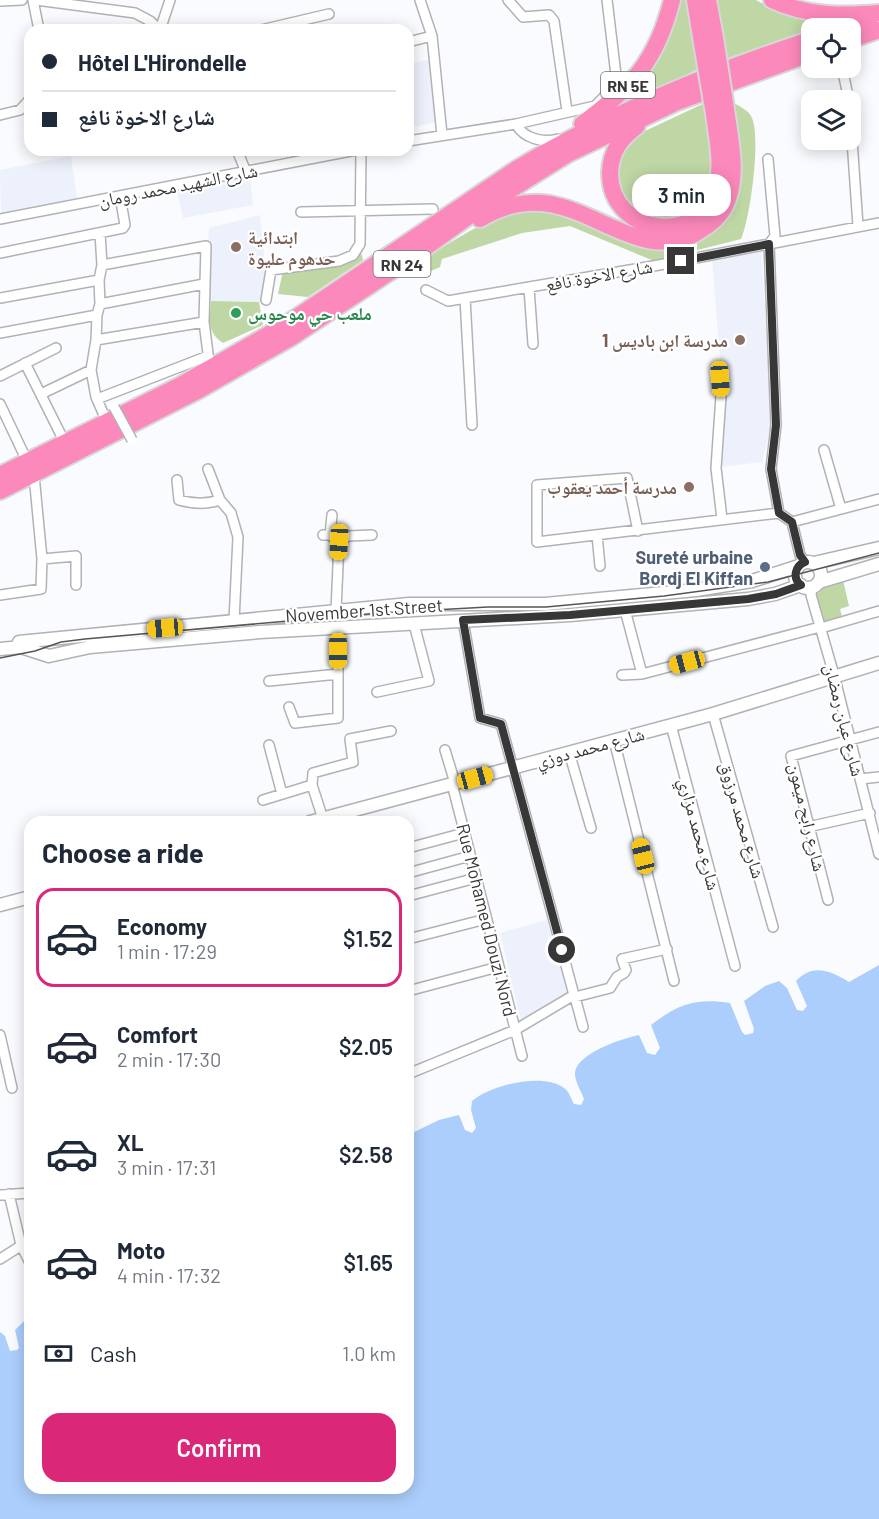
<!DOCTYPE html>
<html lang="en">
<head>
<meta charset="utf-8">
<style>
	:root { --surface:#fff; --page:#f6f6f7; --text:#1f2937; --muted:#747a83; --line:#e0e1e3; --accent:#db2777 }
	body { margin:0; font-family:Barlow,"Noto Naskh Arabic",sans-serif; background:var(--page); color:var(--text); height:100vh; display:flex; flex-direction:column; font-size:22px; white-space:nowrap }
	* { box-sizing:border-box; margin:0 }
	p { font-size:20px; color:var(--muted) }
	.icon { flex:none; width:33px; height:33px; fill:none; stroke:currentColor; stroke-width:2; stroke-linecap:round; stroke-linejoin:round }
	.map { position:relative; flex:1; overflow:hidden }
	.details { position:absolute; left:24px; top:816px; width:390px; height:678px; display:flex; flex-direction:column; background:var(--surface); border-radius:18px; box-shadow:0 3px 15px #0003 }
	.details>* { flex:none }
	.guide { position:absolute; left:24px; top:24px; width:390px; height:132px; border-radius:18px; box-shadow:0 3px 15px #0003; display:grid; align-content:center; height:132px; padding:0 18px; background:var(--surface) }
	.fabs { position:absolute; left:801px; top:18px; display:grid; gap:12px }
	.fabs a { display:grid; place-items:center; width:60px; height:60px; border-radius:12px; background:var(--surface); box-shadow:0 3px 15px #0003; font-size:30px }
	.end { position:absolute; width:27px; height:27px; margin:-14px; border:8px solid #373738; background:#fff; box-shadow:0 0 0 3px #fff }
	.from { border-radius:50% }
	.bubble { position:absolute; height:42px; border-radius:18px; background:var(--surface); box-shadow:0 3px 15px #0003; font-size:20px; font-weight:600; line-height:42px; text-align:center }
	.car { position:absolute; width:18px; height:36px; margin:-18px -9px; border-radius:8px; box-shadow:0 0 4px 2px #0007; background:linear-gradient(#f5c518 24%,#345 0 40%,#f5c518 0 76%,#345 0 86%,#f5c518 0) }
	.guide b { display:flex; align-items:center; gap:21px; height:57px; font-size:22px }
	.guide b+b { border-top:2px solid var(--line) }
	.guide i { width:15px; height:15px; background:var(--text) }
	ul { padding:0; list-style:none }
	li { display:flex; align-items:center; gap:18px; height:99px; margin:0 12px 9px; padding:0 6px; border:3px solid transparent; border-radius:18px }
	li div { flex:1 }
	li b { display:block; font-size:22px }
	li em { font-style:normal; font-weight:600 }
	li.on { border-color:var(--accent) }
	li>.icon { width:54px; height:54px; stroke-width:1.5 }
	h2 { padding:0 18px; font-size:27px; line-height:72px }
	.pay { display:flex; align-items:center; gap:15px; height:66px; padding:0 18px; font-size:22px }
	.pay p { margin-inline-start:auto }
	.action { display:flex; gap:12px; margin-top:auto; padding:12px 18px }
	.action a { flex:1; height:69px; border-radius:18px; background:var(--accent); color:#fff; font-size:24px; font-weight:600; line-height:69px; text-align:center }
	.map>svg:first-child { display:block }
</style>
</head>
<body>
<div class="map">
<svg width="879" height="1519" viewBox="0 0 879 1519">
	<rect width="100%" height="100%" fill="#fafbfe"/>
	<path fill="#ecf1fb" d="M429 60 436 122 408 128V64Z
		M71 156 77 198 1 214 0 170Z
		M250 178 253 205 183 218 177 190Z
		M260 215 265 266 262 302 206 301 209 228Z
		M761 246 772 421 762 462 721 467 723 394 712 259Z
		M547 920 568 993 521 1021 500 933Z"/>
	<path fill="#bed7a4" d="M679 0H690L700 68 616 110 615 106Z
		M715 0H756L772 9 840 21 812 28 811 30 725 59Z
		M707 102 715 170 699 209 667 222 634 212 619 192 616 162 630 138Z
		M733 102C738 106 748 110 751 116 762 134 750 220 741 239L654 261 570 226 522 233 442 259 440 267 418 277 407 272C438 250 497 208 535 210 569 211 601 228 632 241L738 192C745 161 740 133 733 102Z
		M361 252 363 260 308 297 278 294 283 271 350 259Z
		M211 301 259 302 263 325 223 343C206 332 210 319 211 301Z
		M843 580 849 606 840 609 842 617 823 623 816 594 820 592 819 586Z"/>
	<path fill="#accefc" d="M879 965V1519H0V1332L5 1336 10 1351 17 1350 19 1348 15 1330 30 1315V1488H408V1135L439 1120 459 1115 465 1130 472 1133 476 1128 471 1110 472 1101C490 1085 544 1072 564 1088 569 1091 571 1099 574 1104L581 1105 584 1099C581 1091 574 1080 575 1072 578 1053 623 1038 639 1035L647 1053 655 1055 660 1048 651 1025C678 1004 696 998 730 1003L742 1032 745 1035 753 1033 754 1029 744 1001 765 986 779 981 787 988 797 1010 803 1011 807 1006 796 981C813 963 831 971 849 982Z"/>
	<g fill="none" stroke-linecap="round" stroke-linejoin="round">
		<g stroke="#b0b2b5" stroke-width="12">
			<path id="street" d="M33 0 39 30
				M36 0 135 13 150 21 160 30
				M420 0 432 36 442 135
				M508 0 523 17 549 15 554 21 567 111
				M0 1 22 0
				M160 30 170 0
				M261 30 329 14
				M408 42 432 36
				M842 68 849 100
				M850 111 858 226
				M0 115 20 110 30 99
				M516 124C524 139 543 143 558 139
				M408 141 516 124 595 106C605 97 613 88 616 75L607 0
				M237 150 246 172
				M768 159 775 236 769 244 776 425 771 469 779 513 792 522
				M301 212 433 209
				M0 219 356 150
				M100 233 102 265 99 280 100 304 97 315 96 340 91 370 96 397 107 422
				M0 253 123 228 125 225 120 196
				M102 265 206 246 204 322 210 369
				M529 288 533 344
				M426 290 448 301 465 298 659 265 879 223
				M0 298 99 280
				M465 298 472 425
				M266 300 271 270 339 261 353 255 360 244 361 150
				M100 304 204 284
				M0 333 97 315
				M96 340 204 322
				M25 363 65 443
				M0 376 56 348
				M720 379 721 396 716 468 722 519
				M41 394 91 370
				M97 399 208 356
				M0 404 27 461
				M824 450 841 509
				M208 469 220 500 231 513 238 537 234 621
				M177 480 179 500C193 504 205 505 220 500
				M638 531 627 478 537 485V542L779 513
				M323 535H330L339 542 336 611
				M330 535 332 515
				M597 535 600 566
				M339 542 348 536 372 535
				M42 559 76 556V585
				M805 562 800 555 792 522 879 499
				M812 587 811 595 834 675 879 854
				M0 595 41 589 42 559 34 475
				M625 610 642 674
				M463 620 480 718 501 724 574 995
				M821 628 879 611
				M622 675 642 674 820 627
				M269 681 338 674
				M377 692 429 681 414 624
				M289 707 295 723 338 718V627
				M713 714 773 927
				M671 725 735 966
				M614 740 674 981
				M269 745 282 794
				M445 750 455 783
				M569 752 591 828
				M860 779 879 777
				M452 784 522 1056
				M263 800 312 785
				M323 819 312 785 313 773 353 762 350 739 391 731
				M808 827 870 813
				M408 848 464 833
				M408 873 470 856
				M408 896 476 878
				M828 900 791 756 879 732
				M408 939 486 919
				M408 991 498 967
				M574 995 575 997 610 988 617 977 624 973 626 970 622 959 667 949
				M575 997 583 1027
				M0 1035 12 1088
				M408 1074 515 1030 574 995
				M9 1194 21 1245 30 1263
				M0 1195 30 1193
				M0 1259 30 1240"/>
		</g>
		<g stroke="#b0b2b5" stroke-width="15">
			<path id="secondary" d="M795 575a13 13 0 1 1 26 0a13 13 0 1 1-26 0Z
				M814 563 879 548
				M819 582 879 564
				M19 642 409 604H545L696 590 752 581 799 566
				M0 649 21 647 49 656 90 647 260 632 570 615 748 599 775 594 801 585
				M310 822 713 714 879 663
				M0 905 30 897"/>
		</g>
		<g stroke="#d7d7d7" stroke-width="20">
			<path id="highway" d="M695 0 702 43
				M708 0 715 38
				M772 0C806 16 843 16 879 13
				M841 28 870 19
				M850 40 879 30
				M582 124C632 86 656 63 672 0
				M637 126C621 138 611 151 610 172 609 237 705 248 718 183 722 160 717 137 714 114
				M480 219C501 206 526 200 550 204 582 210 609 229 640 238 660 244 684 243 701 230 709 225 719 217 724 208 740 179 730 140 726 109
				M0 475 181 385 288 323 518 168C610 113 710 73 812 39
				M0 491 199 390 292 337 411 258 472 214 568 154 677 102 812 53"/>
		</g>
		<use href="#street" stroke="#fff" stroke-width="9"/>
		<use href="#secondary" stroke="#fff" stroke-width="12"/>
		<use href="#highway" stroke="#fc89bb" stroke-width="16"/>
		<path stroke="#565657" stroke-width="1.5" d="M0 658 35 651 61 642 85 639 379 613 488 607H546L664 596 768 582 879 553"/>
		<g stroke="#b0b2b5" stroke-width="12" stroke-linecap="butt">
			<path id="street-bridge" d="M114 407 132 440"/>
		</g>
		<g stroke="#d7d7d7" stroke-width="20" stroke-linecap="butt">
			<path id="highway-bridge" d="M715 38 726 109
				M702 43 714 114"/>
		</g>
		<use href="#street-bridge" stroke="#fff" stroke-width="9"/>
		<use href="#highway-bridge" stroke="#fc89bb" stroke-width="16"/>
	</g>
	<g fill="none" stroke-linecap="round" stroke-linejoin="round">
		<path stroke="#373738" stroke-width="8" d="M562 950 501 724 480 718 463 620 570 615 748 599 776 594 801 585C792 578 795 566 805 562L800 555 792 522 779 513 771 469 776 425 769 244 681 261"/>
	</g>
	<g fill="#8d6e63" stroke="#fff" stroke-width="2">
		<circle cx="236" cy="247" r="6"/>
		<circle cx="740" cy="340" r="6"/>
		<circle cx="689" cy="487" r="6"/>
	</g>
	<circle fill="#2e9e5b" stroke="#fff" stroke-width="2" cx="236" cy="313" r="6"/>
	<circle fill="#5c6f8a" stroke="#fff" stroke-width="2" cx="765" cy="567" r="6"/>
	<g text-anchor="middle" dominant-baseline="central" stroke-width="4.5" stroke-linejoin="round" paint-order="stroke">
		<g fill="#fff" stroke="#737374" stroke-width="1.5">
			<rect x="601" y="72" width="54" height="26" rx="4.5"/>
			<rect x="373.5" y="251" width="57" height="26" rx="4.5"/>
		</g>
		<g font-size="16" font-weight="bold" fill="#373738">
			<text x="628" y="85">RN 5E</text>
			<text x="402" y="264">RN 24</text>
		</g>
		<g font-size="18" fill="#373738" stroke="#fff">
			<text transform="translate(178 185) rotate(-11)">شارع الشهيد محمد رومان</text>
			<text transform="translate(599 275) rotate(-10)">شارع الاخوة نافع</text>
			<text transform="translate(364 610) rotate(-4)">November 1st Street</text>
			<text transform="translate(845 720) rotate(76)">شارع عبان رمضان</text>
			<text transform="translate(590 747) rotate(-15)">شارع محمد دوزي</text>
			<text transform="translate(808 817) rotate(77)">شارع رابح ميمون</text>
			<text transform="translate(743 820) rotate(74)">شارع محمد مرزوق</text>
			<text transform="translate(700 834) rotate(75)">شارع محمد مزاري</text>
			<text transform="translate(487 920) rotate(76)">Rue Mohamed Douzi Nord</text>
		</g>
		<g font-size="18" font-weight="bold" fill="#785e54" stroke="#fff" text-anchor="end">
			<text x="248" y="237" text-anchor="start">ابتدائية<tspan x="248" dy="21">حدهوم عليوة</tspan></text>
			<text x="728" y="340">مدرسة ابن باديس 1</text>
			<text x="677" y="487">مدرسة أحمد يعقوب</text>
		</g>
		<g font-size="18" font-weight="bold" fill="#27864d" stroke="#fff" text-anchor="start">
			<text x="248" y="313">ملعب حي موحوس</text>
		</g>
		<g font-size="18" font-weight="bold" fill="#4e5e75" stroke="#fff" text-anchor="end">
			<text x="753" y="557">Sureté urbaine<tspan x="753" dy="21">Bordj El Kiffan</tspan></text>
		</g>
	</g>
</svg>
<div class="fabs">
<a><svg class="icon" aria-label="locate" viewBox="0 0 24 24"><circle cx="12" cy="12" r="6"/><path d="M12 2v4M12 18v4M2 12h4M18 12h4"/></svg></a>
<a><svg class="icon" aria-label="layers" viewBox="0 0 24 24"><path d="M12 4l9 5-9 5-9-5zM3 14l9 5 9-5"/></svg></a>
</div>
<i class="end from" style="left:562px;top:950px"></i>
<i class="end" style="left:681px;top:261px"></i>
<div class="bubble" style="left:632px;top:174px;width:99px">3 min</div>
<i class="car" style="left:720px;top:379px;rotate:176deg"></i>
<i class="car" style="left:339px;top:542px;rotate:183deg"></i>
<i class="car" style="left:165px;top:628px;rotate:265deg"></i>
<i class="car" style="left:338px;top:651px;rotate:180deg"></i>
<i class="car" style="left:687px;top:662px;rotate:255deg"></i>
<i class="car" style="left:475px;top:778px;rotate:75deg"></i>
<i class="car" style="left:643px;top:856px;rotate:346deg"></i>
<div class="guide">
<b><i class="from"></i>Hôtel L'Hirondelle</b>
<b><i></i>شارع الاخوة نافع</b>
</div>
<section class="details">
<h2>Choose a ride</h2>
<ul>
<li class="on"><svg class="icon" aria-label="car" viewBox="0 0 24 24"><path d="M5 17H2v-5l4-1 3-4h7l3 4 3 1v5h-3M9 17h6M6 11h13"/><circle cx="7" cy="17" r="2"/><circle cx="17" cy="17" r="2"/></svg><div><b>Economy</b><p>1 min · 17:29</p></div><em>$1.52</em></li>
<li><svg class="icon" aria-label="car" viewBox="0 0 24 24"><path d="M5 17H2v-5l4-1 3-4h7l3 4 3 1v5h-3M9 17h6M6 11h13"/><circle cx="7" cy="17" r="2"/><circle cx="17" cy="17" r="2"/></svg><div><b>Comfort</b><p>2 min · 17:30</p></div><em>$2.05</em></li>
<li><svg class="icon" aria-label="car" viewBox="0 0 24 24"><path d="M5 17H2v-5l4-1 3-4h7l3 4 3 1v5h-3M9 17h6M6 11h13"/><circle cx="7" cy="17" r="2"/><circle cx="17" cy="17" r="2"/></svg><div><b>XL</b><p>3 min · 17:31</p></div><em>$2.58</em></li>
<li><svg class="icon" aria-label="car" viewBox="0 0 24 24"><path d="M5 17H2v-5l4-1 3-4h7l3 4 3 1v5h-3M9 17h6M6 11h13"/><circle cx="7" cy="17" r="2"/><circle cx="17" cy="17" r="2"/></svg><div><b>Moto</b><p>4 min · 17:32</p></div><em>$1.65</em></li>
</ul>
<div class="pay"><svg class="icon" aria-label="cash" viewBox="0 0 24 24"><path d="M3 7h18v10H3z"/><circle cx="12" cy="12" r="2"/></svg>Cash<p>1.0 km</p></div>
<div class="action"><a>Confirm</a></div>
</section>
</div>
</body>
</html>
